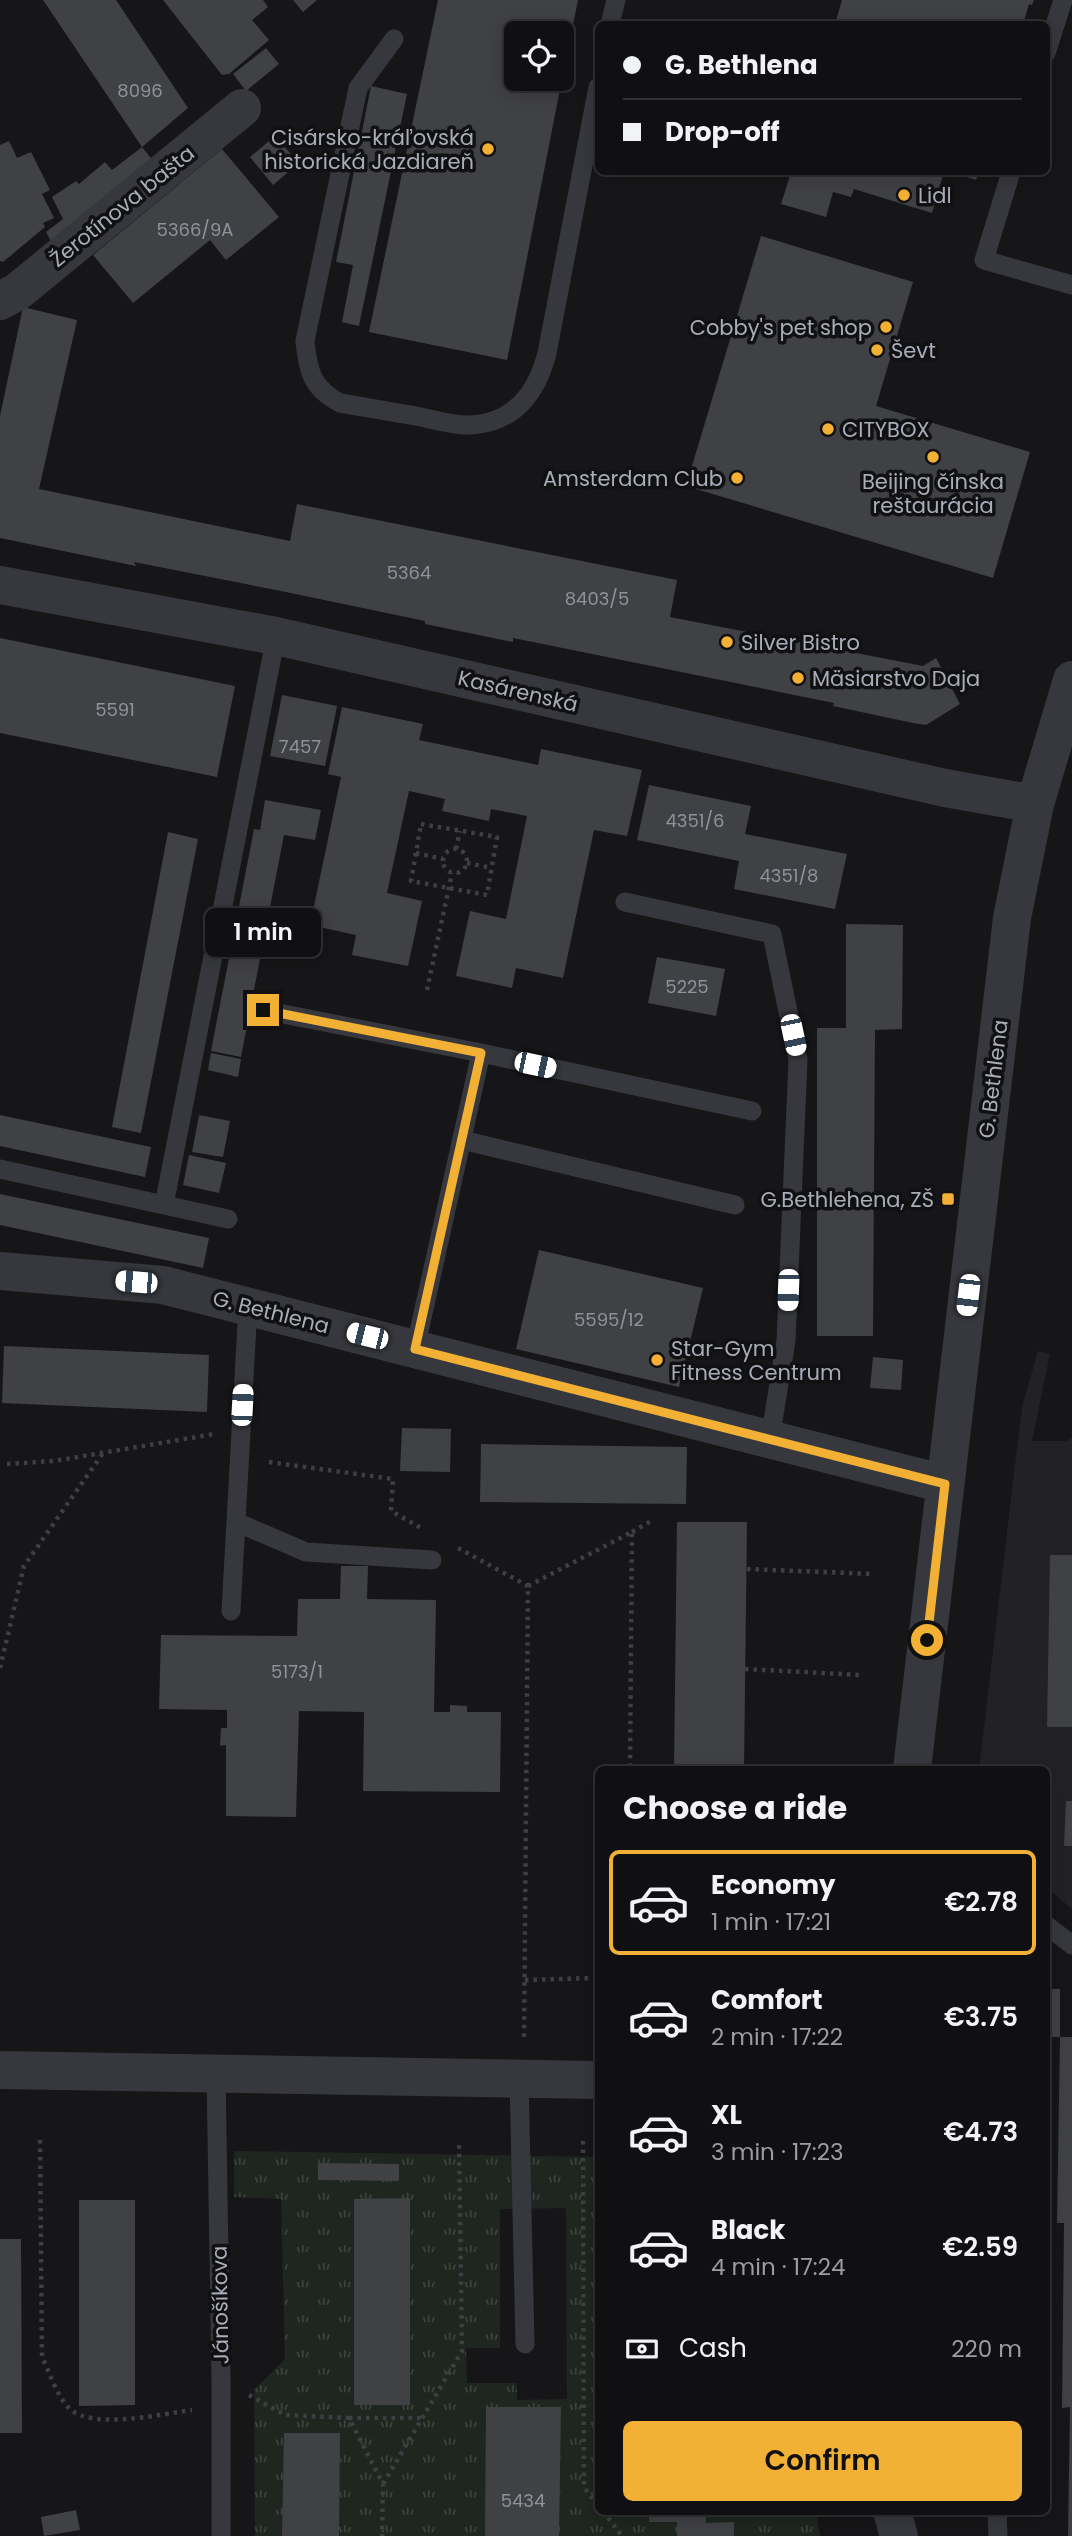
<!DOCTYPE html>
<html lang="en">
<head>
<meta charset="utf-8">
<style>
	:root { --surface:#101012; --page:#19191b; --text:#f1f3f6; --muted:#9c9d9f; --line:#303032; --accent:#f2b134 }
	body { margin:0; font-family:Poppins,sans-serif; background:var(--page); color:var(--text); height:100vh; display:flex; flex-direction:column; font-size:26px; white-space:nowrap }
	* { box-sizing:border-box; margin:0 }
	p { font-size:23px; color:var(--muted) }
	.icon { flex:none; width:38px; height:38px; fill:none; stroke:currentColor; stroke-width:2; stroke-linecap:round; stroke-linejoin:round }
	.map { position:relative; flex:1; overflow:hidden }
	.drawer { position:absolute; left:595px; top:1766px; width:455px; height:749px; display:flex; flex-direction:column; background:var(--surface); border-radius:10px; box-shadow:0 4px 18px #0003,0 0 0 2px var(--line) }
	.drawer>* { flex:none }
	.hud { position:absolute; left:595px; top:21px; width:455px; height:154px; border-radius:10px; box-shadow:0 4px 18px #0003,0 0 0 2px var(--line); display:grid; align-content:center; height:154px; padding:0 28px; background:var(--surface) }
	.tools { position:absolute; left:504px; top:21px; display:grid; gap:14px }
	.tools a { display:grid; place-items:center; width:70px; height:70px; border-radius:10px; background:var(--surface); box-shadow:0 4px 18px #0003,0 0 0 2px var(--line); font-size:35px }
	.end { position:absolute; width:32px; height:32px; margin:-16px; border:9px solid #f2b134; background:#111; box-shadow:0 0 0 4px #111 }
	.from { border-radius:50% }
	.bubble { position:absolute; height:49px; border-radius:10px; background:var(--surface); box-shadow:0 4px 18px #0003,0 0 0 2px var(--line); font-size:23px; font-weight:600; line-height:49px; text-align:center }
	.car { position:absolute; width:21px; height:42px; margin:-21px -10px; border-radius:9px; box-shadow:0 0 5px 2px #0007; background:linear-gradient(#fff 24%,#345 0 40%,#fff 0 76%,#345 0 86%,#fff 0) }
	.hud b { display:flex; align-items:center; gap:24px; height:66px; font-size:26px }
	.hud b+b { border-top:2px solid var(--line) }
	.hud i { width:18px; height:18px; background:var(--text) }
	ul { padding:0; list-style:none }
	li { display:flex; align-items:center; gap:21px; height:105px; margin:0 14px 10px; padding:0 14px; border:4px solid transparent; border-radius:10px }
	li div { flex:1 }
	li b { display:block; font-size:26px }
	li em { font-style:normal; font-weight:600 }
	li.selected { border-color:var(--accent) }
	li>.icon { width:63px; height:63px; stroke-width:1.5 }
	h2 { padding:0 28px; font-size:32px; line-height:84px }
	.pay { display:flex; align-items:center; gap:18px; height:77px; padding:0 28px; font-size:26px }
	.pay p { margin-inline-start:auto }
	.button { display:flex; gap:14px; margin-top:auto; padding:14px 28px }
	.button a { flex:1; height:80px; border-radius:10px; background:var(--accent); color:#111; font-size:28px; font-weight:600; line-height:80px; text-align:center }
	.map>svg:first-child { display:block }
</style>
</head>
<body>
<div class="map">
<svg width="1072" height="2536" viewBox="0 0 1072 2536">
	<defs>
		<pattern id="grass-tufts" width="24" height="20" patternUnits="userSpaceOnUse" patternTransform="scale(1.75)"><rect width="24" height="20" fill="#1e261f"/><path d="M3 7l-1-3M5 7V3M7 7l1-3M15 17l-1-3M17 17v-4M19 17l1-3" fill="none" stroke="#3c433d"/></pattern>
	</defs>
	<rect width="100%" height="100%" fill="#161618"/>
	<path fill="#222225" d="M1038 1351 1050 1354 1032 1441H1066L1072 1437V1909L1047 1888 1046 1769H979L1017 1448 1023 1403Z"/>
	<path fill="url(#grass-tufts)" fill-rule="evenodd" d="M234 2151 598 2157V2511H816L820 2536H255L254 2390 285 2359 281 2199 234 2197ZM566 2208 567 2399 517 2400V2383H467L466 2348H500V2209Z"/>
	<path fill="#404145" d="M43 0H116L188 108 142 147 154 162 55 249 46 232 63 219 52 197 76 181 79 184 105 162 112 170 142 147Z
		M163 0H263L268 7 252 20 269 40 229 74 222 75Z
		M293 0H317L303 12Z
		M438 0H578L563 75 562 33H516V79H562L507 360 369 332Z
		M842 0H1034L1032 5 1029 4 1023 24H835Z
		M266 48 279 64 246 91 233 74Z
		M371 86 407 94 359 326 342 322 353 265 336 262Z
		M275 136 299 163 273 185 250 157Z
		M9 141 17 158 31 152 50 190 42 194 54 218 43 223 45 227 3 262 0 261V145Z
		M222 149 279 217 226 260 210 240 133 303 93 255Z
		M791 172H944L932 213 854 189 851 197 833 192 826 217 781 204Z
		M950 172H979L976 180Z
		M761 236 913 282 876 406 1030 452 993 578 686 486Z
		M23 307 77 320 39 489 290 541 297 504 677 580 670 617 923 666 936 658 960 704 926 725 913 723 833 706 834 703 513 638V642L425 624V621L286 592 134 562 136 566 0 538V416Z
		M0 638 235 686 217 777 0 733Z
		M282 695 337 706 325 766 270 756Z
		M342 707 423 724 419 740 538 765 541 749 642 770 627 836 594 830 563 978 516 968 512 988 456 976 470 911 506 919 527 816 491 809 489 821 442 811 445 799 409 791 387 893 422 901 408 966 352 955 356 935 310 925 341 777 328 774Z
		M649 785 751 806 745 834 847 854 835 909 734 889 739 861 637 840Z
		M265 800 321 810 315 840 284 835 241 1057 211 1051 254 829 260 830Z
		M168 832 198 839 141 1133 112 1127Z
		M846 924 903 925 902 1029 875 1030 873 1336H817V1028H846Z
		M657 957 725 969 716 1016 648 1003Z
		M211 1053 241 1059 238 1077 208 1070Z
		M0 1115 151 1147 145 1177 0 1146Z
		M199 1115 230 1121 223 1157 192 1152Z
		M189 1155 226 1163 219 1193 183 1185Z
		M0 1194 209 1238 203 1268 0 1225Z
		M539 1250 703 1288 679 1387 516 1349Z
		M4 1346 209 1355 207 1412 2 1403Z
		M873 1357 903 1360 901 1390 870 1388Z
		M402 1428 451 1429 450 1472 400 1471Z
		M481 1444 687 1447 686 1504 480 1502Z
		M677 1522H747L744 1769H674Z
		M1050 1555H1072V1727H1047Z
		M341 1566H368L367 1599 436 1600 434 1712H450V1705L467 1706V1712H501L500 1792 363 1791 364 1712 299 1711 296 1817 226 1816V1745L220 1746 221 1728H227V1710L159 1709 161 1635 297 1636 298 1599H340Z
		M1066 1801H1072V1846H1064Z
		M1046 1989H1060V2037H1072V2536H1068L1070 2407 1062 2408 1064 2223H1057L1060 2037H1046Z
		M318 2163 399 2164V2181L318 2180Z
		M410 2198V2405H354V2199Z
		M79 2200H135V2405L79 2406Z
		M0 2239H21L22 2433H0Z
		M486 2407H561L559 2536H485Z
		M284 2433H340L339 2536H282Z
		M76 2510 80 2530 44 2536 41 2517Z
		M649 2511H706V2523L734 2522V2536H677V2522H649Z"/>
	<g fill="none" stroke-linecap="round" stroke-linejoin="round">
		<path stroke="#3d3f44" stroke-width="4.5" stroke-dasharray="3.5 5" stroke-linecap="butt" d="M421 824 497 837 487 895 411 881Z
			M443 861a12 12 0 1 1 24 0a12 12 0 1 1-24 0Z
			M456 849 460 831
			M416 853 443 859
			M467 863 492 868
			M427 990 452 873
			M269 1462 393 1479 391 1511 423 1529
			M7 1464 54 1461 214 1434
			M632 1532 653 1520
			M458 1548 528 1586 524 2041
			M747 1569 873 1574
			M528 1586 632 1532 630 1769
			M0 1668 24 1566 103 1453
			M745 1669 860 1675
			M525 1980 598 1978
			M40 2140 42 2357C49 2371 58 2399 70 2409 93 2430 162 2414 192 2410
			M583 2141 584 2487 598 2506
			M249 2395 285 2415 349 2418 383 2484 382 2536
			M349 2418H421
			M383 2484 462 2351 459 2142
			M603 2511 622 2536"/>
		<path stroke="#37383d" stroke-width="19" d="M610 24 616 0
			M394 39 358 88 305 341C308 372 312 388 340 403 365 407 390 412 416 416 432 419 453 426 470 425 514 423 537 393 547 353L598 87
			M1046 53 1063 0
			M1011 172 984 260 1072 285
			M625 902 772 934 798 1060 786 1341 770 1439
			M263 1010 481 1053 415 1349
			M481 1053 752 1111
			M462 1140 735 1205
			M0 1169 228 1219
			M164 1205 276 636
			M236 1522 306 1552 432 1560
			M231 1611 248 1306
			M1046 1925 1072 1945
			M216 2073 221 2378V2536
			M519 2078 525 2344
			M997 2511 998 2536"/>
		<path stroke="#37383d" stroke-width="38" d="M0 301 17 292 242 108
			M0 585 276 636 945 788 1035 804
			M0 1271 163 1285 945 1484
			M912 1769 1012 918 1035 804 1072 680
			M0 2070 598 2080
			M892 2511 899 2536"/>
	</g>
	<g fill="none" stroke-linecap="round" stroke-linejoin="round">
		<path stroke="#f2b134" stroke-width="9" d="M263 1010 481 1053 415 1349 945 1484 927 1640"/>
	</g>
	<g fill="#f2b134" stroke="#111113" stroke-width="2.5">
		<circle cx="488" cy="149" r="7"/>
		<circle cx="904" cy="195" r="7"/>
		<circle cx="886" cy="327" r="7"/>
		<circle cx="877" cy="350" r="7"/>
		<circle cx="828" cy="429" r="7"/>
		<circle cx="933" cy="457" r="7"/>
		<circle cx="737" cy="478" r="7"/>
		<circle cx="727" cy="642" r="7"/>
		<circle cx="798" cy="678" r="7"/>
		<rect x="941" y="1192" width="14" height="14" rx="3.5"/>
		<circle cx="657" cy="1360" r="7"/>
	</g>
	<g text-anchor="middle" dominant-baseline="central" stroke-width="7" stroke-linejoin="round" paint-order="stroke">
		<g font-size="18" fill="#8e929b">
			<text x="140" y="90">8096</text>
			<text x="195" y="229">5366/9A</text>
			<text x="409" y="572">5364</text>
			<text x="597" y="598">8403/5</text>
			<text x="115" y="709">5591</text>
			<text x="300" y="746">7457</text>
			<text x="695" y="820">4351/6</text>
			<text x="789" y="875">4351/8</text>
			<text x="687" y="986">5225</text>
			<text x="609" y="1319">5595/12</text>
			<text x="297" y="1671">5173/1</text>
			<text x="523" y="2500">5434</text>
		</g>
		<g font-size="21" fill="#a8adb8" stroke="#111113" text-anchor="start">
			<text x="474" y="137" text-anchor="end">Cisársko-kráľovská<tspan x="474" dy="24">historická Jazdiareň</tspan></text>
			<text x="918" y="195">Lidl</text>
			<text x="872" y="327" text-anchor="end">Cobby's pet shop</text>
			<text x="891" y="350">Ševt</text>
			<text x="842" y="429">CITYBOX</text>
			<text x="723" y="478" text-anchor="end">Amsterdam Club</text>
			<text x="933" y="481" text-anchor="middle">Beijing čínska<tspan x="933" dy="24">reštaurácia</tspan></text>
			<text x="741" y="642">Silver Bistro</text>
			<text x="812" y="678">Mäsiarstvo Daja</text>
			<text x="934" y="1199" text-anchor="end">G.Bethlehena, ZŠ</text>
			<text x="671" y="1348">Star-Gym<tspan x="671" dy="24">Fitness Centrum</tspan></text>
		</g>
		<g font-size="21" fill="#a8adb8" stroke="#111113">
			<text transform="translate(122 206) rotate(-39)">Žerotínova bašta</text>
			<text transform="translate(518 691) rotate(13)">Kasárenská</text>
			<text transform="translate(993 1079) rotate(-83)">G. Bethlena</text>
			<text transform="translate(271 1312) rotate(14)">G. Bethlena</text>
			<text transform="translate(220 2305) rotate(-91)">Jánošíkova</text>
		</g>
	</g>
</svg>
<div class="tools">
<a><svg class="icon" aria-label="locate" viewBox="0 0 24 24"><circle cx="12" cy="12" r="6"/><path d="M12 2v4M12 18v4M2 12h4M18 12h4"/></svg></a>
</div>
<i class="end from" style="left:927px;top:1640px"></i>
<i class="end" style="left:263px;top:1010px"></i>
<div class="bubble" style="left:205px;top:908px;width:116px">1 min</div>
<i class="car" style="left:793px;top:1035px;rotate:168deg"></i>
<i class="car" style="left:535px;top:1065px;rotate:102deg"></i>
<i class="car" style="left:136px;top:1282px;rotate:275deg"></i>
<i class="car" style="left:788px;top:1290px;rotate:182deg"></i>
<i class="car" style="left:968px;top:1295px;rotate:187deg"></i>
<i class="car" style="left:367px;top:1336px;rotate:284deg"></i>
<i class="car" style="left:242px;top:1405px;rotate:3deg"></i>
<div class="hud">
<b><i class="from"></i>G. Bethlena</b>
<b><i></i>Drop-off</b>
</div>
<section class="drawer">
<h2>Choose a ride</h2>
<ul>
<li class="selected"><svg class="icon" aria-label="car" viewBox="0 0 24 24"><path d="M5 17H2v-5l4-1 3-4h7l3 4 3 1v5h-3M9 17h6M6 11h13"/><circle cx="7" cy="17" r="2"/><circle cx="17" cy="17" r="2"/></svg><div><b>Economy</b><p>1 min · 17:21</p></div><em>€2.78</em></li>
<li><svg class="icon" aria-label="car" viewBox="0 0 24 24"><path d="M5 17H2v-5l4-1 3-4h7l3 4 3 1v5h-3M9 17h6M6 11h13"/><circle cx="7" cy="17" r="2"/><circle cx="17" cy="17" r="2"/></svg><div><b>Comfort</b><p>2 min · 17:22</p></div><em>€3.75</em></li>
<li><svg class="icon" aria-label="car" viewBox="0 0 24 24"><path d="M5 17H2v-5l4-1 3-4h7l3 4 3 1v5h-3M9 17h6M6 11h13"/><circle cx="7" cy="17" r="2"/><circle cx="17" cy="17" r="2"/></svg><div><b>XL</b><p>3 min · 17:23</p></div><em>€4.73</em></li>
<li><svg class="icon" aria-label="car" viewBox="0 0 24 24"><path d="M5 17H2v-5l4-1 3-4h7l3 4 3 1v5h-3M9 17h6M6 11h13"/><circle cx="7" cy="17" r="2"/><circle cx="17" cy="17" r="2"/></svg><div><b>Black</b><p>4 min · 17:24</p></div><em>€2.59</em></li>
</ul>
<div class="pay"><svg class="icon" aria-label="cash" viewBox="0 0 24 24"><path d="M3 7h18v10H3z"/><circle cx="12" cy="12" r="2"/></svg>Cash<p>220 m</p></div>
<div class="button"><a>Confirm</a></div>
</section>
</div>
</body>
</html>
